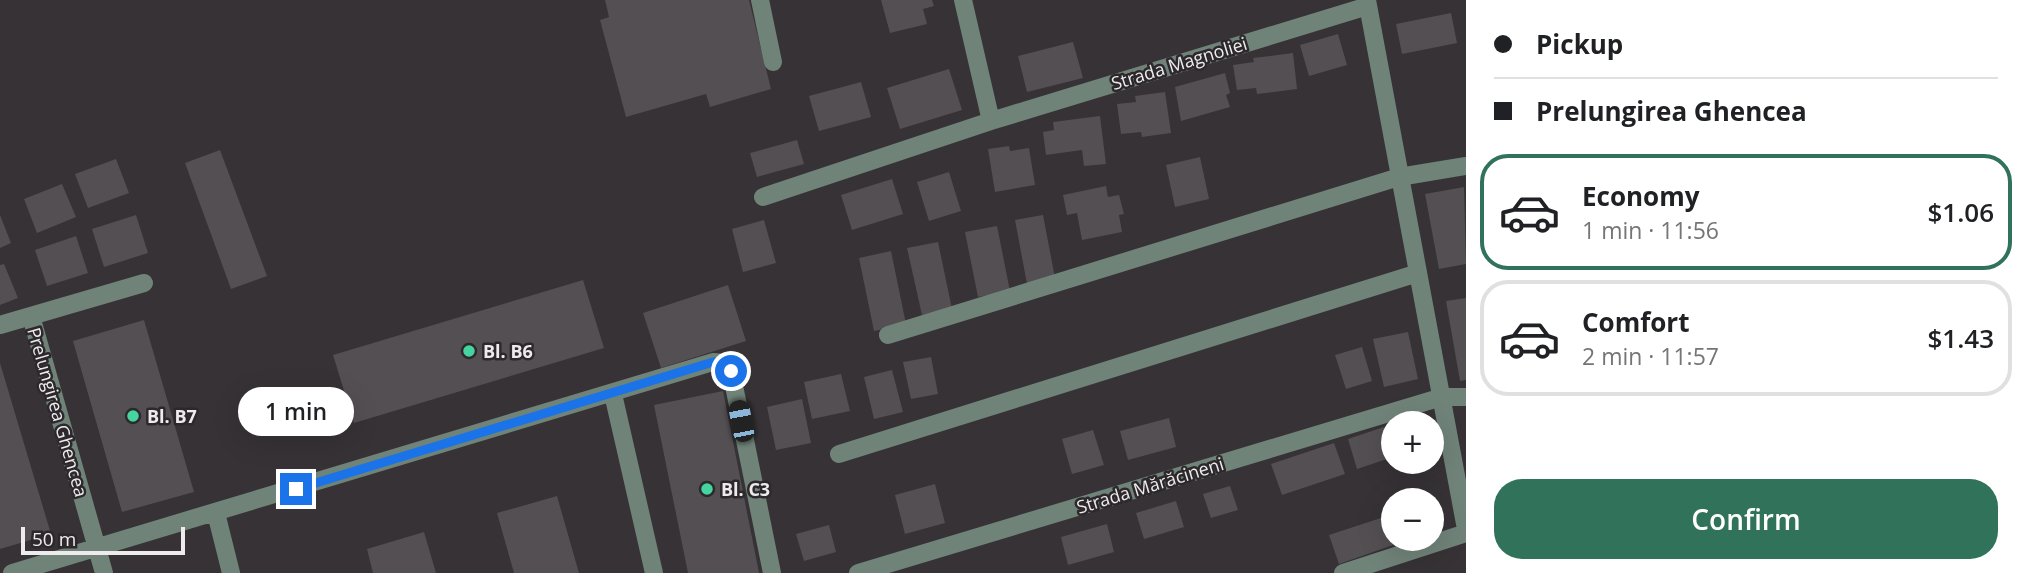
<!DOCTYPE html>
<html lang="en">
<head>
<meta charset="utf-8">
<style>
	:root { --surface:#fff; --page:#f2f2f2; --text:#202124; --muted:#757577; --line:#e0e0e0; --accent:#31725b }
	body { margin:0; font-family:"Open Sans",sans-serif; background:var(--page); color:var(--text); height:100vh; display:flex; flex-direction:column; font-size:26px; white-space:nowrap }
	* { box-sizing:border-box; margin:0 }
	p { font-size:23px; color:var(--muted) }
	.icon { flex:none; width:38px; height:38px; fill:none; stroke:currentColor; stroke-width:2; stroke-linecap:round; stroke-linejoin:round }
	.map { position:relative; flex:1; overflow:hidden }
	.sheet { display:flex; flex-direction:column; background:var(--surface); width:560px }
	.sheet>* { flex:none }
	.guide { display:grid; align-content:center; height:154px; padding:0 28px; background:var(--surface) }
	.fabs { position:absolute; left:1381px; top:411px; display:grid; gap:14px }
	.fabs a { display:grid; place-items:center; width:63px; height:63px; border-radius:50%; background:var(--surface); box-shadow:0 7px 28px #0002; font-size:35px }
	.scale { position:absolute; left:21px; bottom:18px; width:164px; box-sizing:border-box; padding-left:7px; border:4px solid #eeebed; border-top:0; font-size:19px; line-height:24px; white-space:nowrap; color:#eeebed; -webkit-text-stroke:5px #2c282b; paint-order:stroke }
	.end { position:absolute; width:32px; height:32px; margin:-16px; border:9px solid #1a73e8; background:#fff; box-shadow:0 0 0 4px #fff }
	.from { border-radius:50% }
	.bubble { position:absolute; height:49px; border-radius:24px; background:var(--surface); box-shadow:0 7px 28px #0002; font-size:23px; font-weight:600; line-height:49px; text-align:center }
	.car { position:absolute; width:21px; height:42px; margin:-21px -10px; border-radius:9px; box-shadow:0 0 5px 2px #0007; background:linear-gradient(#222 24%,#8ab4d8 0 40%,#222 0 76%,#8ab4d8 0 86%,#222 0) }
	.guide b { display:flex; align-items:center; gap:24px; height:66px; font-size:26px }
	.guide b+b { border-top:2px solid var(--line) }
	.guide i { width:18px; height:18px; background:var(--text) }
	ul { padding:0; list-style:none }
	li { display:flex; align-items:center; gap:21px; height:116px; margin:0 14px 10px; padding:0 14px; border:4px solid var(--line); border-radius:28px }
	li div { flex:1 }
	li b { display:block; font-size:26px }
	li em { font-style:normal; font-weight:600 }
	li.on { border-color:var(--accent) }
	li>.icon { width:63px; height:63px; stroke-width:1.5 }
	.cta { display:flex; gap:14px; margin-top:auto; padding:14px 28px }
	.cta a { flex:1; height:80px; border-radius:28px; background:var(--accent); color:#fff; font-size:28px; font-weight:600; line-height:80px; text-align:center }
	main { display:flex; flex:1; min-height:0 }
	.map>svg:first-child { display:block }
</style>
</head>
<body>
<main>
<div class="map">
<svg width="1466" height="573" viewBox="0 0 1466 573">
	<rect width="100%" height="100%" fill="#363235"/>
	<path fill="#534f52" d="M605 0H749L771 89 710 107 706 94 626 117 600 20 609 17Z
		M881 0H932L934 6 923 9 927 24 890 33Z
		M1451 13 1457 43 1402 54 1396 24Z
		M1338 34 1347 65 1309 76 1300 45Z
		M1073 42 1083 78 1027 92 1018 56Z
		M1293 53 1297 89 1257 94 1256 88 1237 90 1233 65 1254 62 1253 58Z
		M949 69 962 110 900 129 887 88Z
		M1225 73 1230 93 1226 95 1230 107 1181 121 1175 87Z
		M861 82 871 117 819 131 809 96Z
		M1165 92 1171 133 1142 137 1141 132 1121 134 1117 104 1136 102 1135 96Z
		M1100 116 1106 164 1084 166 1082 150 1046 155 1043 132 1054 130 1053 122Z
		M797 140 804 164 757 177 750 153Z
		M1009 146 1010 151 1029 148 1035 185 995 192 988 149Z
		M220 150 267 276 231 289 185 163Z
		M1200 157 1209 199 1175 207 1166 165Z
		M116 159 129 193 88 208 75 174Z
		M949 172 961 211 929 221 917 182Z
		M892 179 903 214 852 230 841 195Z
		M62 184 76 217 37 233 24 199Z
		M1106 186 1108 197 1119 195 1124 214 1119 215 1122 232 1082 240 1077 213 1067 215 1063 195Z
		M1464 187 1466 264 1439 269 1425 194Z
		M0 215 11 243 0 248Z
		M136 215 148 253 104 267 92 229Z
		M1043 215 1055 278 1027 284 1015 220Z
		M764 220 776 263 743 272 732 229Z
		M997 226 1010 291 978 297 965 232Z
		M76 236 88 273 47 286 35 250Z
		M938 242 952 309 922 315 907 248Z
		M891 251 906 324 874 331 859 258Z
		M4 264 18 298 0 305V265Z
		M583 280 604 348 354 423 333 355Z
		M728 285 746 341 661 368 643 313Z
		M1466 298V380L1460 381 1446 301Z
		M144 320 194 492 122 512 73 341Z
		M1408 332 1418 379 1384 387 1373 339Z
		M1362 347 1372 381 1346 389 1335 355Z
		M931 357 938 394 911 399 903 362Z
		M0 363 51 534 0 549Z
		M892 370 903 412 874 419 864 377Z
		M841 374 850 411 812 419 804 382Z
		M723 391 759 573H688L654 405Z
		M802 399 811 443 776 450 767 407Z
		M1169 418 1176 447 1128 460 1120 431Z
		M1393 424V457L1357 469 1348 439Z
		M1093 430 1104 465 1072 474 1062 439Z
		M1334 443 1345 474 1282 495 1271 464Z
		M935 484 945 523 905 534 895 495Z
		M1230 486 1238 510 1211 518 1203 494Z
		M557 496 579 573H514L497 513Z
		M1176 501 1184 527 1144 539 1136 513Z
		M1393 514V539H1410L1339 564 1329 535Z
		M1107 524 1114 552 1068 565 1061 537Z
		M829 525 836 552 804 561 796 534Z
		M424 532 436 573H373L367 549Z"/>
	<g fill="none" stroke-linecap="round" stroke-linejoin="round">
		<path stroke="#708379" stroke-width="18" d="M760 0 773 62
			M963 0 991 121
			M1367 0 1466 529
			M763 197 991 121 1368 6
			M31 316 104 573
			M0 325 144 283
			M888 335 1399 177 1466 166
			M613 394 654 573
			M839 454 1418 273
			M216 513 231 573
			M12 573 713 362 725 363 731 371 772 573
			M858 573 1442 397H1466
			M1343 573 1466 533"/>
	</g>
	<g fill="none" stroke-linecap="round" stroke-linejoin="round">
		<path stroke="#1a73e8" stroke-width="9" d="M296 489 713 362 725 363 731 371"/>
	</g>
	<g fill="#45d49f" stroke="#2c282b" stroke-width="2.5">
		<circle cx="469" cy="351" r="7"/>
		<circle cx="133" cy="416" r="7"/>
		<circle cx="707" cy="489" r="7"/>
	</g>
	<g text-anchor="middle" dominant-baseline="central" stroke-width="5" stroke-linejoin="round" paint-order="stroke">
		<g font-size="18" fill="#eeebed" stroke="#2c282b">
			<text transform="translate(1179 63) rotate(-17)">Strada Magnoliei</text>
			<text transform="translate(58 412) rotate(74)">Prelungirea Ghencea</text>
			<text transform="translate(1150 485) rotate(-17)">Strada Mărăcineni</text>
		</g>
		<g font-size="18" font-weight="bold" fill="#eeebed" stroke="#2c282b" text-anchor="start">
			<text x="483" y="351">Bl. B6</text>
			<text x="147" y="416">Bl. B7</text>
			<text x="721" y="489">Bl. C3</text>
		</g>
	</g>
</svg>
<div class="fabs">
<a>+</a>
<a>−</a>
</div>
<div class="scale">50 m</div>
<i class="end from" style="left:731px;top:371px"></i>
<i class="end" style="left:296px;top:489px"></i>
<div class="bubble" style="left:238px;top:387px;width:116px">1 min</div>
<i class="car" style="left:741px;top:421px;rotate:349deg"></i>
</div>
<section class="sheet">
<div class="guide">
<b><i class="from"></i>Pickup</b>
<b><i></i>Prelungirea Ghencea</b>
</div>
<ul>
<li class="on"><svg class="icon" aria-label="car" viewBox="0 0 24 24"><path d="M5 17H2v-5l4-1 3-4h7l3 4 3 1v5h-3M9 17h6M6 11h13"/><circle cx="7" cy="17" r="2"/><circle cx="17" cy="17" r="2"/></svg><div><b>Economy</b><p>1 min · 11:56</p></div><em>$1.06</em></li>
<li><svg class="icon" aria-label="car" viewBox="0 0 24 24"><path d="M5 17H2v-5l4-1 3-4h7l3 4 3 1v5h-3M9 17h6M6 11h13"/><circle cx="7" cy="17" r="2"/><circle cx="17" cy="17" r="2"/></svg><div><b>Comfort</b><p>2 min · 11:57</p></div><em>$1.43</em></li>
</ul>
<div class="cta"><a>Confirm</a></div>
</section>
</main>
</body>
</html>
